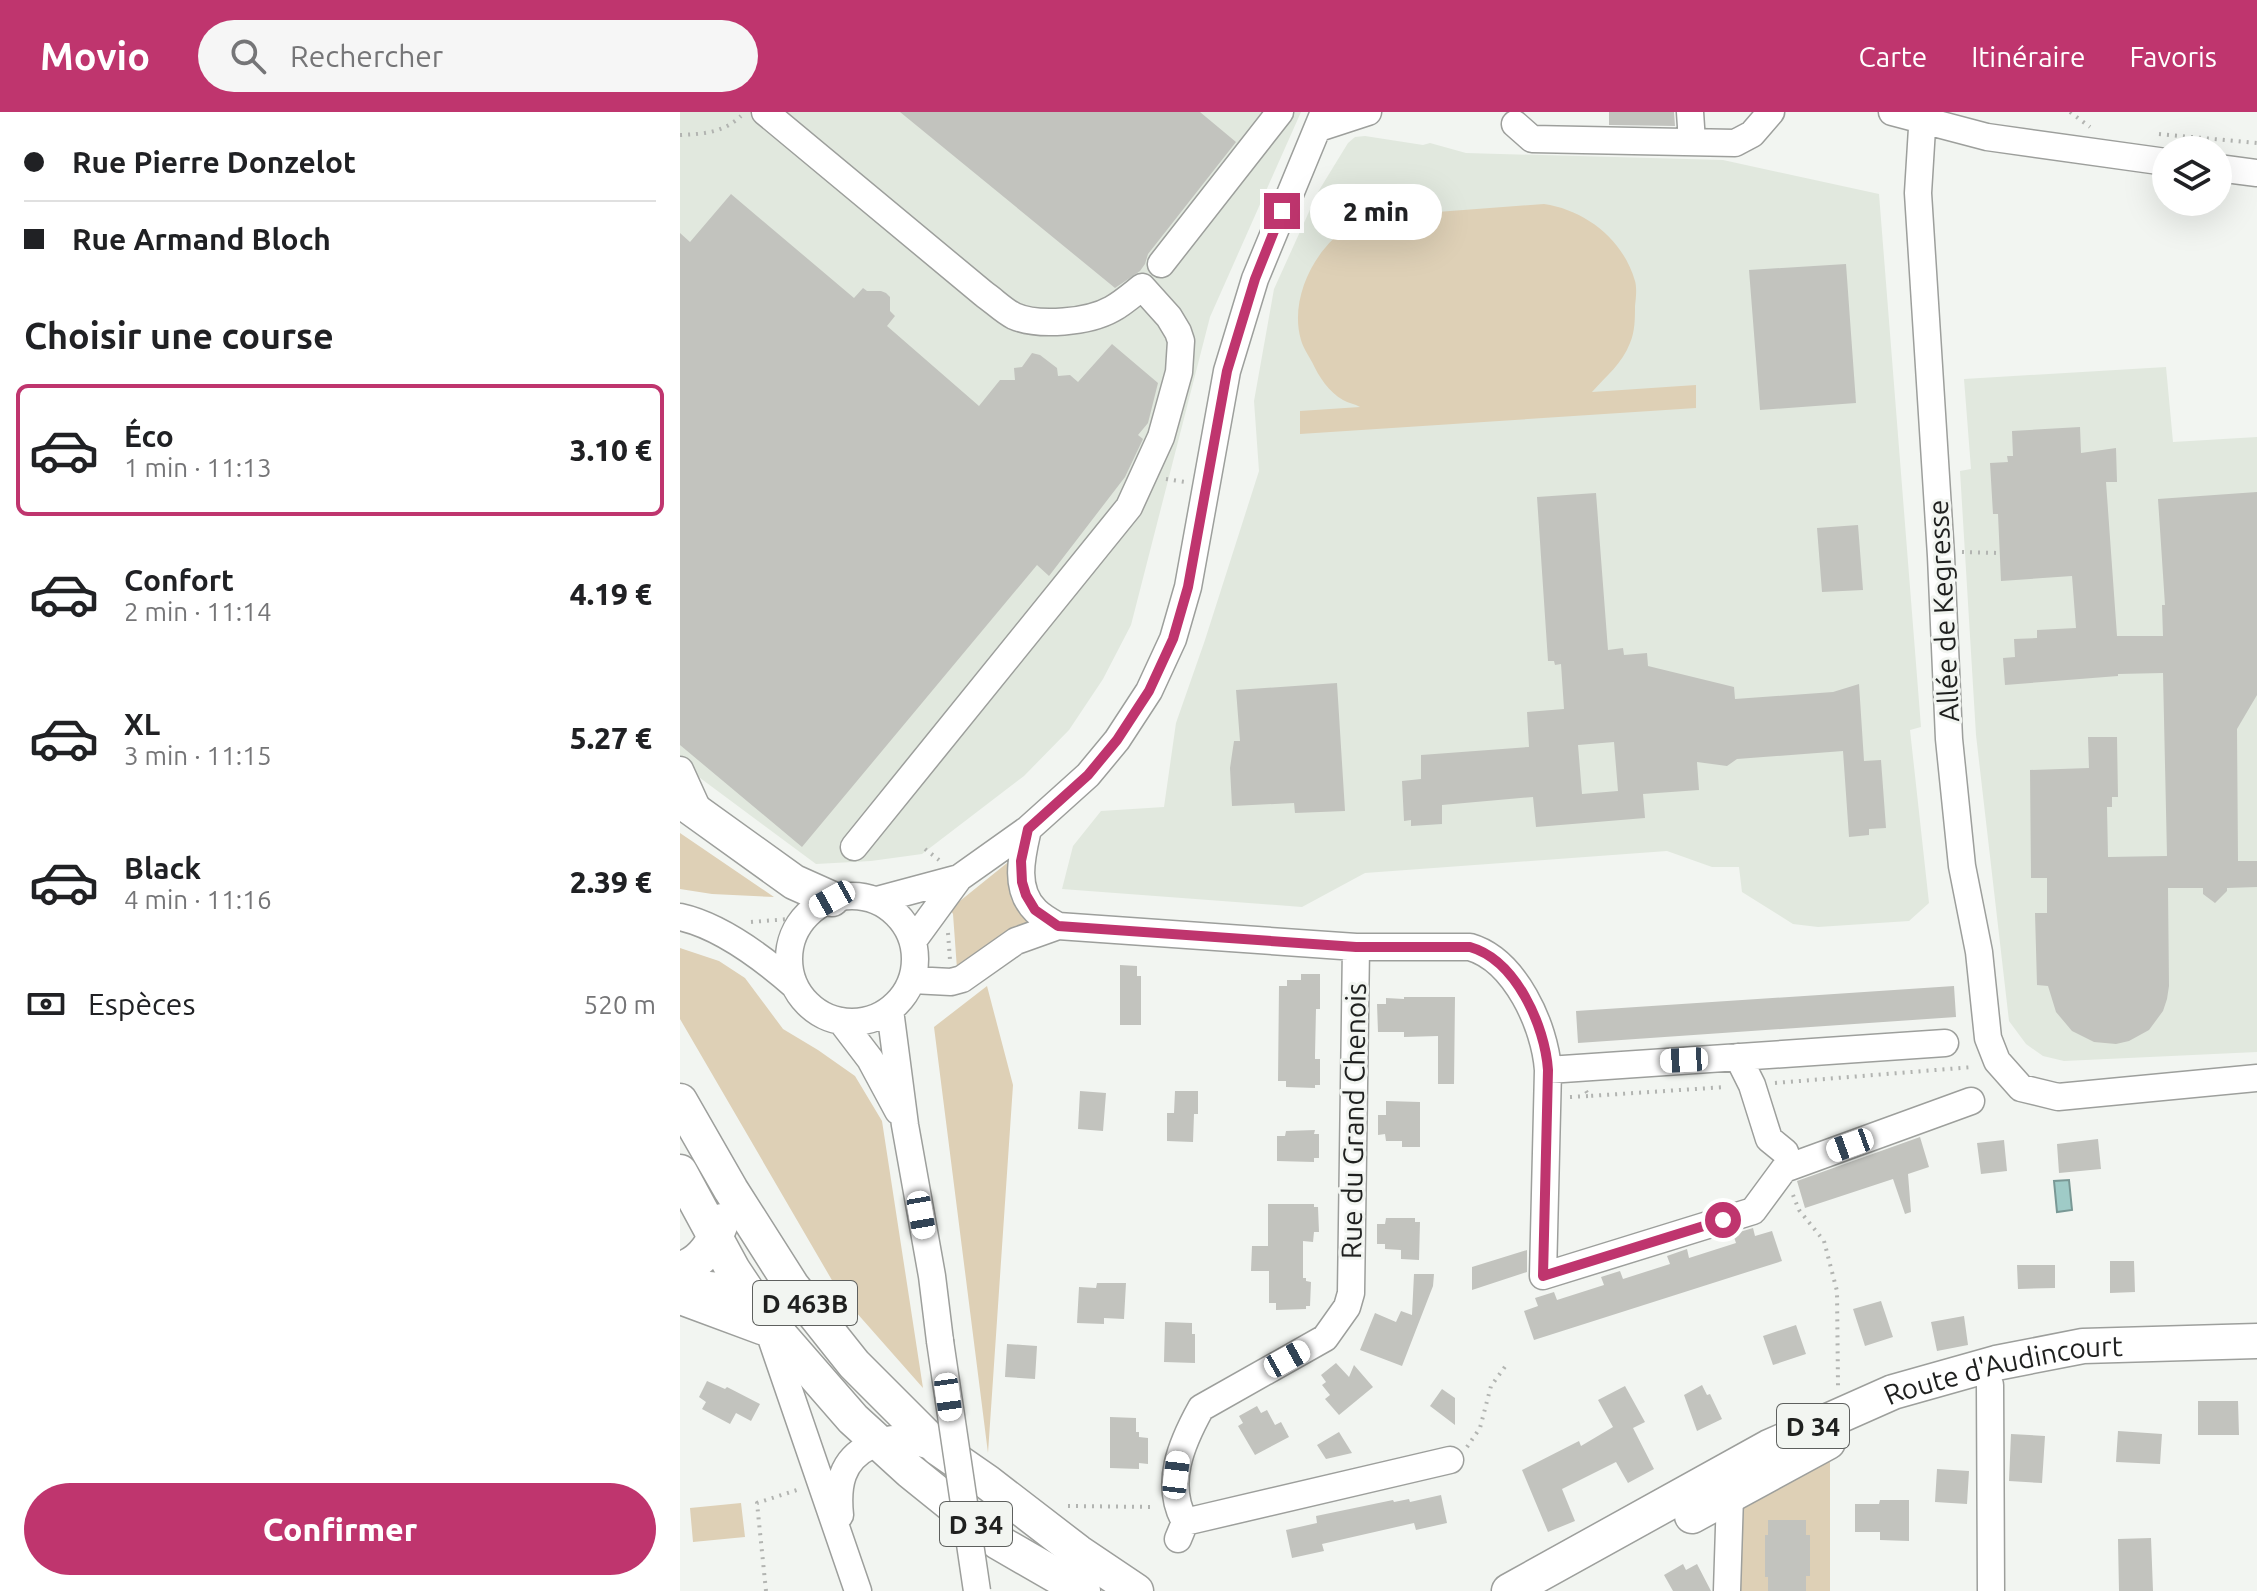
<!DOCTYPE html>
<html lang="fr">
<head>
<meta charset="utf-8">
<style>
	:root { --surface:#fff; --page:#f6f6f6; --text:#202124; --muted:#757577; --line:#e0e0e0; --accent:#bf356e }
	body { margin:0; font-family:Ubuntu,sans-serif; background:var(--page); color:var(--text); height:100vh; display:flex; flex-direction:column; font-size:30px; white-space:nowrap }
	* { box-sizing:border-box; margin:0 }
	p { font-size:26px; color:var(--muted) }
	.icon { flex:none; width:44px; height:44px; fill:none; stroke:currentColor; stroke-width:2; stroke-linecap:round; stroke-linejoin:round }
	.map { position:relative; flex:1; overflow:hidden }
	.details { display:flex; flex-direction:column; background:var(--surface); width:680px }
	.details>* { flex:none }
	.guide { display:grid; align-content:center; height:176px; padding:0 24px; background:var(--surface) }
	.buttons { position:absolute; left:1472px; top:24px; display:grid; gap:16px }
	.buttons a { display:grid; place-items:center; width:80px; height:80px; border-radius:50%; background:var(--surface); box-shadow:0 8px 32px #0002; font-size:40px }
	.end { position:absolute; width:36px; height:36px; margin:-18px; border:10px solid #bf356e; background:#fff; box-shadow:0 0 0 4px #fff }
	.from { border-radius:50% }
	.bubble { position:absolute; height:56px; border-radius:28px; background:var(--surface); box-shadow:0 8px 32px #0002; font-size:26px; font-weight:800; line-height:56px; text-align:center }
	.car { position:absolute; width:24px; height:48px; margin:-24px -12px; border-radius:10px; box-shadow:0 0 6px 2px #0007; background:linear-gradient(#fff 24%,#345 0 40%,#fff 0 76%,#345 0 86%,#fff 0) }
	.guide b { display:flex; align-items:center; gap:28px; height:76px; font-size:30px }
	.guide b+b { border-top:2px solid var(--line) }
	.guide i { width:20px; height:20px; background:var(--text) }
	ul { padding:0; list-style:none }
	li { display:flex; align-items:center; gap:24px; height:132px; margin:0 16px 12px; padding:0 8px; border:4px solid transparent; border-radius:12px }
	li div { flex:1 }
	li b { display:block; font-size:30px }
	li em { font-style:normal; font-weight:800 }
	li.current { border-color:var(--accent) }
	li>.icon { width:72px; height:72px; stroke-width:1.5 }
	h2 { padding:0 24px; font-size:36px; line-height:96px }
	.pay { display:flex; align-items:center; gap:20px; height:88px; padding:0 24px; font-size:30px }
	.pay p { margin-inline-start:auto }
	.primary-button { display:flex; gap:16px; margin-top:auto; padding:16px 24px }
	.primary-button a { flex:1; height:92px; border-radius:48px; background:var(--accent); color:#fff; font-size:32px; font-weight:800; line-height:92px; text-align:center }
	header { display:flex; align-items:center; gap:48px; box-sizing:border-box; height:112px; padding:0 40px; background:var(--accent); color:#fff }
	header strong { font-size:38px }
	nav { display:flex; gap:44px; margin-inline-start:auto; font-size:28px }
	.search { width:560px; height:72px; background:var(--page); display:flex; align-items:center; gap:20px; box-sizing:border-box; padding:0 28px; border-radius:44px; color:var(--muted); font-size:30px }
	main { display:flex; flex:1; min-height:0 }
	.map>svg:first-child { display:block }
</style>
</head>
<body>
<header>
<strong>Movio</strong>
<div class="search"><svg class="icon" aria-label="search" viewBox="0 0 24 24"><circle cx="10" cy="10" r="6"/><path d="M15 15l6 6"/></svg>Rechercher</div>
<nav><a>Carte</a><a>Itinéraire</a><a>Favoris</a></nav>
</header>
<main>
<section class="details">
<div class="guide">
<b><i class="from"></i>Rue Pierre Donzelot</b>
<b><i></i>Rue Armand Bloch</b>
</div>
<h2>Choisir une course</h2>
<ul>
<li class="current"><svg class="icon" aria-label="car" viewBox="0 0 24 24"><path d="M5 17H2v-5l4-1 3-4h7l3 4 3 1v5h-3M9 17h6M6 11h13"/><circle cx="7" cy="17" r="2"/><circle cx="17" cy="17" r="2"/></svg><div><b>Éco</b><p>1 min · 11:13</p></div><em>3.10 €</em></li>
<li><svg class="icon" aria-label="car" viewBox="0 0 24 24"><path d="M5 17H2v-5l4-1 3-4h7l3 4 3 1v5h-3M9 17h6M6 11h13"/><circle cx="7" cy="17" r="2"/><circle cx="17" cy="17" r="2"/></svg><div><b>Confort</b><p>2 min · 11:14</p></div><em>4.19 €</em></li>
<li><svg class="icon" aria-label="car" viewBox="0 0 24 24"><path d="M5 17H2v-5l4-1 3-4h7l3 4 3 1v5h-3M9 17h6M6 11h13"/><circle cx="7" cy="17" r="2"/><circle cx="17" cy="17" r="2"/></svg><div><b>XL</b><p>3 min · 11:15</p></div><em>5.27 €</em></li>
<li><svg class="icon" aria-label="car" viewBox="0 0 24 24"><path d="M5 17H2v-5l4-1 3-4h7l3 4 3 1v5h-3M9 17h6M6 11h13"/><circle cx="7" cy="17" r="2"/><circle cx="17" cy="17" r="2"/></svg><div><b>Black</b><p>4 min · 11:16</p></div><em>2.39 €</em></li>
</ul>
<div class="pay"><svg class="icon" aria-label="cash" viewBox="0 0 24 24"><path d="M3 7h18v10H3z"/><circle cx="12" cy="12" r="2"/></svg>Espèces<p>520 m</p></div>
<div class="primary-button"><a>Confirmer</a></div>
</section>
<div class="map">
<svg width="1577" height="1479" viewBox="0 0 1577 1479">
	<rect width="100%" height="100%" fill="#f2f5f1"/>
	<path fill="#e1e8de" d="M0 0H621L530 205 451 513 423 567 389 618 344 664 242 742 191 749 136 752 0 651Z
		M685 24 743 33 750 31 786 41 1043 48 1199 82 1241 615 1230 618 1249 791 1229 809 1138 815 1113 812 1062 780 1059 755H1032L987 739 685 761 622 795 382 777 393 734 421 699 484 695 496 611 525 528 579 359 574 289 594 177 638 80 668 31 675 25Z
		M1486 255 1493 330 1577 325V940L1384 949 1363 944 1346 932 1329 909 1296 623 1280 359 1291 357 1284 267Z"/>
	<path fill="#ded0b6" d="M864 92C905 98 943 127 955 169 957 176 956 186 955 194 955 206 955 220 950 231 942 252 926 264 912 280L1016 273V296L620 322V299L680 295C675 292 668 291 663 288 649 280 639 265 632 250 628 243 623 235 621 228 609 188 634 136 669 115 675 111 684 108 691 105Z
		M0 721 94 785 32 782 0 777Z
		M332 747 353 810 315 828 277 857 273 802 270 797Z
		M0 836 39 849 65 866 103 917 138 938 175 964 202 1009 243 1276 160 1182 0 907Z
		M307 874 333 973 308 1341 254 915Z
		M1150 1349V1479H1058V1395Z
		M61 1391 65 1425 13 1430 10 1396Z"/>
	<path fill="#9fcbc7" stroke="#799895" stroke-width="2" d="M1389 1068 1392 1098 1377 1100 1374 1069Z"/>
	<path fill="#c2c3be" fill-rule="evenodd" d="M220 0H520L556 30 468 142 465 152 460 159 435 176Z
		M929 0H994L995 14 929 13Z
		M51 82 174 186 183 176 187 179H201L206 181 210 185V199L215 204 207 214 299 294 320 268H335L334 256 342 255 352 241 360 243 377 256 378 264 390 263 398 270 432 232 478 271 468 311 458 323 463 327 445 365 369 464 357 453 122 735 0 633V121L10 130Z
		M1166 152 1176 291 1080 298 1069 158Z
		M1400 315 1401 341 1436 336 1437 370H1426L1437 524H1483L1482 493H1485L1478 387 1577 380V583L1557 617 1558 749H1577V775L1547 776V779L1535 791 1523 782V776H1488L1489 874 1487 887 1483 899 1469 918 1449 929 1436 932 1414 930 1392 919 1376 900 1368 874 1357 873 1355 801H1367V766H1351L1350 658 1409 656 1408 625H1437L1438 685H1432V695H1427L1428 745 1487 744 1483 561 1438 562V564L1325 573 1323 546 1335 545 1334 527 1357 526V518L1396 516 1392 464 1321 469 1318 402H1313L1310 351 1328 350 1327 344H1333L1332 319Z
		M916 381 928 538 943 536 944 543 967 541 968 554 1054 575 1055 587 1153 580 1179 572 1184 649 1201 648 1206 716 1189 717V723L1169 725 1163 639 1057 647 1047 654 1017 650 1019 678 963 682 965 706 856 715 853 685 762 693V712L731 714V708L724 709 722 669 741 667V643L849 635 847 600 884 597 881 552 875 553 874 549H868L857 385ZM934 630 938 679 902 682 898 633Z
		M1178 413 1183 478 1142 480 1137 416Z
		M657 571 665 699 615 701 614 691 552 694 550 656 554 629H560L556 578Z
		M440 853 457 854V864H461V913H440Z
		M621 862H640V897H636L635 943V947H640V973H635V976L606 975V969H598L599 874H607V868H621Z
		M1274 874 1276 905 898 931 896 899Z
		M724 885H775L774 972H758V924L724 925V920H698L697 892H706V886L724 887Z
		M400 979 426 981 423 1019 398 1017Z
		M495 979H518V1002H514L513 1030 487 1029V1001H494Z
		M706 989 740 990V1035H722V1029H706L705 1022 698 1023V1003H706Z
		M635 1018 634 1022H639V1046H634V1050L597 1049V1024H605L606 1019Z
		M1240 1025 1249 1055 1228 1062 1231 1100 1225 1102 1213 1067 1125 1096 1117 1069Z
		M1418 1027 1421 1057 1379 1061 1377 1032Z
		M1324 1028 1327 1059 1301 1062 1297 1031Z
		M588 1092H634V1095H638L639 1120H634L633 1130 623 1129V1166H626V1169L631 1170 630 1194H626V1197L596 1198V1191H589V1159H571L572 1134H588Z
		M706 1106H735V1110H740L739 1148 721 1147V1138L705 1137V1132H697V1112H705Z
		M1073 1116 1075 1124 1092 1119 1102 1149 854 1228 844 1199 858 1194 855 1186 874 1180 877 1188 924 1173 921 1165 940 1159 943 1167 990 1152 987 1144 1007 1137 1009 1146 1056 1131 1053 1122Z
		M847 1138V1160L792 1178V1155Z
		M1430 1149H1454L1455 1180 1430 1181Z
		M1337 1153H1375V1176L1338 1177Z
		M734 1162H754L753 1174 722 1254 680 1238 695 1201 716 1210 721 1199 732 1203Z
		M417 1171H446L444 1207 424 1206V1212L397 1211 399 1175 416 1176Z
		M1201 1189 1213 1225 1185 1234 1173 1197Z
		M1284 1204 1288 1233 1257 1239 1251 1210Z
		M485 1210 512 1211V1222H515V1251L484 1250Z
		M1116 1213 1126 1242 1093 1253 1083 1224Z
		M327 1232 357 1234 355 1267 325 1265Z
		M656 1251 669 1265 674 1253 693 1275 659 1303 645 1287 650 1283 642 1273 646 1270 641 1263Z
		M27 1269 45 1277 47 1275 80 1292 71 1309 56 1301 50 1312 22 1297 26 1290 19 1285Z
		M1022 1273 1027 1283 1030 1282 1042 1307 1017 1319 1004 1283Z
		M945 1274 965 1310 953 1316 974 1357 948 1371 936 1350 882 1377 895 1409 868 1420 842 1358 899 1329 901 1334 933 1315 918 1288Z
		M762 1277 775 1286V1313L750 1294Z
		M1518 1289H1558L1559 1323H1518Z
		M577 1294 581 1301 587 1298 595 1313 601 1310 609 1325 575 1343 558 1314 563 1311 559 1304Z
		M430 1305 456 1306V1320H459V1325L468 1326V1352L459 1351V1357L430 1356Z
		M1438 1319 1482 1322 1480 1352 1436 1350Z
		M659 1320 672 1341 646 1347 637 1333Z
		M1331 1322 1365 1324 1362 1371 1329 1369Z
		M1257 1357 1289 1359 1287 1392 1255 1390Z
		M761 1383 767 1411 736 1418 734 1411 642 1432 644 1439 612 1446 606 1418 637 1411 636 1404 713 1388 714 1390 729 1387 730 1390Z
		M1200 1388H1229V1429L1200 1428V1420H1175V1392H1199Z
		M1088 1408H1126V1423H1130V1464H1126V1479H1088V1465H1085V1423H1088Z
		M1471 1426 1473 1479H1439L1438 1427Z
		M1003 1452 1006 1458 1017 1452 1031 1479H993L984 1463Z"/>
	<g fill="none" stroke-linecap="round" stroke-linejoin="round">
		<g stroke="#9d9f9c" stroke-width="29">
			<path id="minor" d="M85 0 304 182C314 189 324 199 334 204 359 215 409 210 432 197 443 191 453 182 462 175L489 205 498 220 501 229 499 260 481 325 449 395 174 735
				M1010 0 1012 30
				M1212 0 1307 25 1486 50
				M1243 0 1238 81 1261 444 1269 627 1282 754 1299 840 1308 926 1317 949 1341 976 1378 985 1577 966
				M835 12 852 27 1055 31 1072 22 1091 0
				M639 16 688 0
				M1538 56 1577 61
				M481 152 600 0
				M0 658 20 702
				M348 717C342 743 333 777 356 799 362 805 371 810 378 814
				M109 847a63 63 0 1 1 126 0a63 63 0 1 1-126 0Z
				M197 788 279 766
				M0 805C41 814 83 846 115 874
				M233 829 279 766 348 717 408 663 437 628 469 579 493 527 508 475 547 259 575 167 644 0
				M232 868 271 870 282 867 336 829 378 814 676 835H790C835 848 865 914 868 958L863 1164 1073 1099 1104 1057 1291 989
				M210 898 225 1013 252 1164 260 1229
				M161 909 190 947 218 999
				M1058 945 1072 973 1089 1027 1105 1040 1110 1054
				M868 958 1265 931
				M0 1189 81 1219
				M88 1217 178 1479
				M1310 1273 1311 1479
				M160 1403C157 1374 161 1348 190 1334 199 1330 211 1326 221 1327 233 1328 246 1333 258 1336
				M505 1410 770 1348
				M498 1427 505 1410C484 1372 501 1332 521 1296L645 1226 667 1195 671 1181 676 835
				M1047 1479 1050 1384"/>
		</g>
		<g stroke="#9d9f9c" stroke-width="37">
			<g id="major">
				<path d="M0 688 114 770 152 787"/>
				<path d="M0 989 51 1078 112 1174 174 1252 258 1336 307 1370 398 1440 456 1479"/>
				<path d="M0 1060 53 1158 85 1206 173 1307 230 1359 318 1430 403 1479"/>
				<path d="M0 1157C23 1151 34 1130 42 1109"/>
				<path d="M0 1174 68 1181"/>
				<path d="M1012 1404 1148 1330"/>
				<path id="s1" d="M829 1479 1089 1335 1213 1280 1316 1251 1403 1234 1577 1229"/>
			</g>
		</g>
		<path stroke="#b2b4b1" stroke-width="4" stroke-dasharray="2 6" stroke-linecap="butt" d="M1390 0 1410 15
			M1479 22 1577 31
			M0 23C23 22 43 21 61 4
			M486 367 505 370
			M1282 440 1320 441
			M245 737 259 748
			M71 810 122 806
			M268 821 270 848
			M1095 971 1293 955
			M906 979 909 984 1046 975
			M890 985 909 984
			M1113 1083 1119 1098 1144 1129 1157 1179 1158 1274
			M787 1335 800 1316 811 1274 827 1252
			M388 1394 475 1395
			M86 1479 77 1391 120 1377"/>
		<use href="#minor" stroke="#fff" stroke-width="26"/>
		<use href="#major" stroke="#fff" stroke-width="34"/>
		<g stroke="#9d9f9c" stroke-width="29" stroke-linecap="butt">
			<path id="minor-bridge" d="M260 1229 297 1479"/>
		</g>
		<use href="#minor-bridge" stroke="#fff" stroke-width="26"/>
	</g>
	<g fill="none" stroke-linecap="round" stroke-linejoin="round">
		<path stroke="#bf356e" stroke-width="10" d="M602 99 575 167 547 259 508 475 493 527 469 579 437 628 408 663 348 717 341 749 342 770 346 783 355 798 378 814 676 835H790C836 848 865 914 868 958L863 1164 1043 1108"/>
	</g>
	<g text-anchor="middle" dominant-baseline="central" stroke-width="6" stroke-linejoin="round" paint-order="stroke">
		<g fill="#f2f5f1" stroke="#5e605e" stroke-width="2">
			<rect x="73" y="1169" width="104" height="44" rx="6"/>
			<rect x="1097" y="1292" width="72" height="44" rx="6"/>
			<rect x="260" y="1390" width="72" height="44" rx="6"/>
		</g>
		<g font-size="26" font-weight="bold" fill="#1f201f">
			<text x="125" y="1191">D 463B</text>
			<text x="1133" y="1314">D 34</text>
			<text x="296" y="1412">D 34</text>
		</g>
		<g font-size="28" fill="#1f201f" stroke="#f2f5f1">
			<text transform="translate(1263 499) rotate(-93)">Allée de Kegresse</text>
			<text transform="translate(673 1009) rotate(-89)">Rue du Grand Chenois</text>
			<text stroke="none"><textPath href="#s1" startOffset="546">Route d'Audincourt</textPath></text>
		</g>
	</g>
</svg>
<div class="buttons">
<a><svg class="icon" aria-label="layers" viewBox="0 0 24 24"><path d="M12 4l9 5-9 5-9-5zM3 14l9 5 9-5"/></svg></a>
</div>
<i class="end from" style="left:1043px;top:1108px"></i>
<i class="end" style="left:602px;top:99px"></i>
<div class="bubble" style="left:630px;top:72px;width:132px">2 min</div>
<i class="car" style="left:152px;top:787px;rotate:241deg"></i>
<i class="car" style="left:1004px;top:948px;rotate:267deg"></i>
<i class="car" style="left:1170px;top:1033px;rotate:250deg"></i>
<i class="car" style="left:241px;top:1103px;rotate:170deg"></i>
<i class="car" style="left:607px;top:1247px;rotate:61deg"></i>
<i class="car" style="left:268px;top:1285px;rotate:172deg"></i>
<i class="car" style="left:496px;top:1363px;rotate:7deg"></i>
</div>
</main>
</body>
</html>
